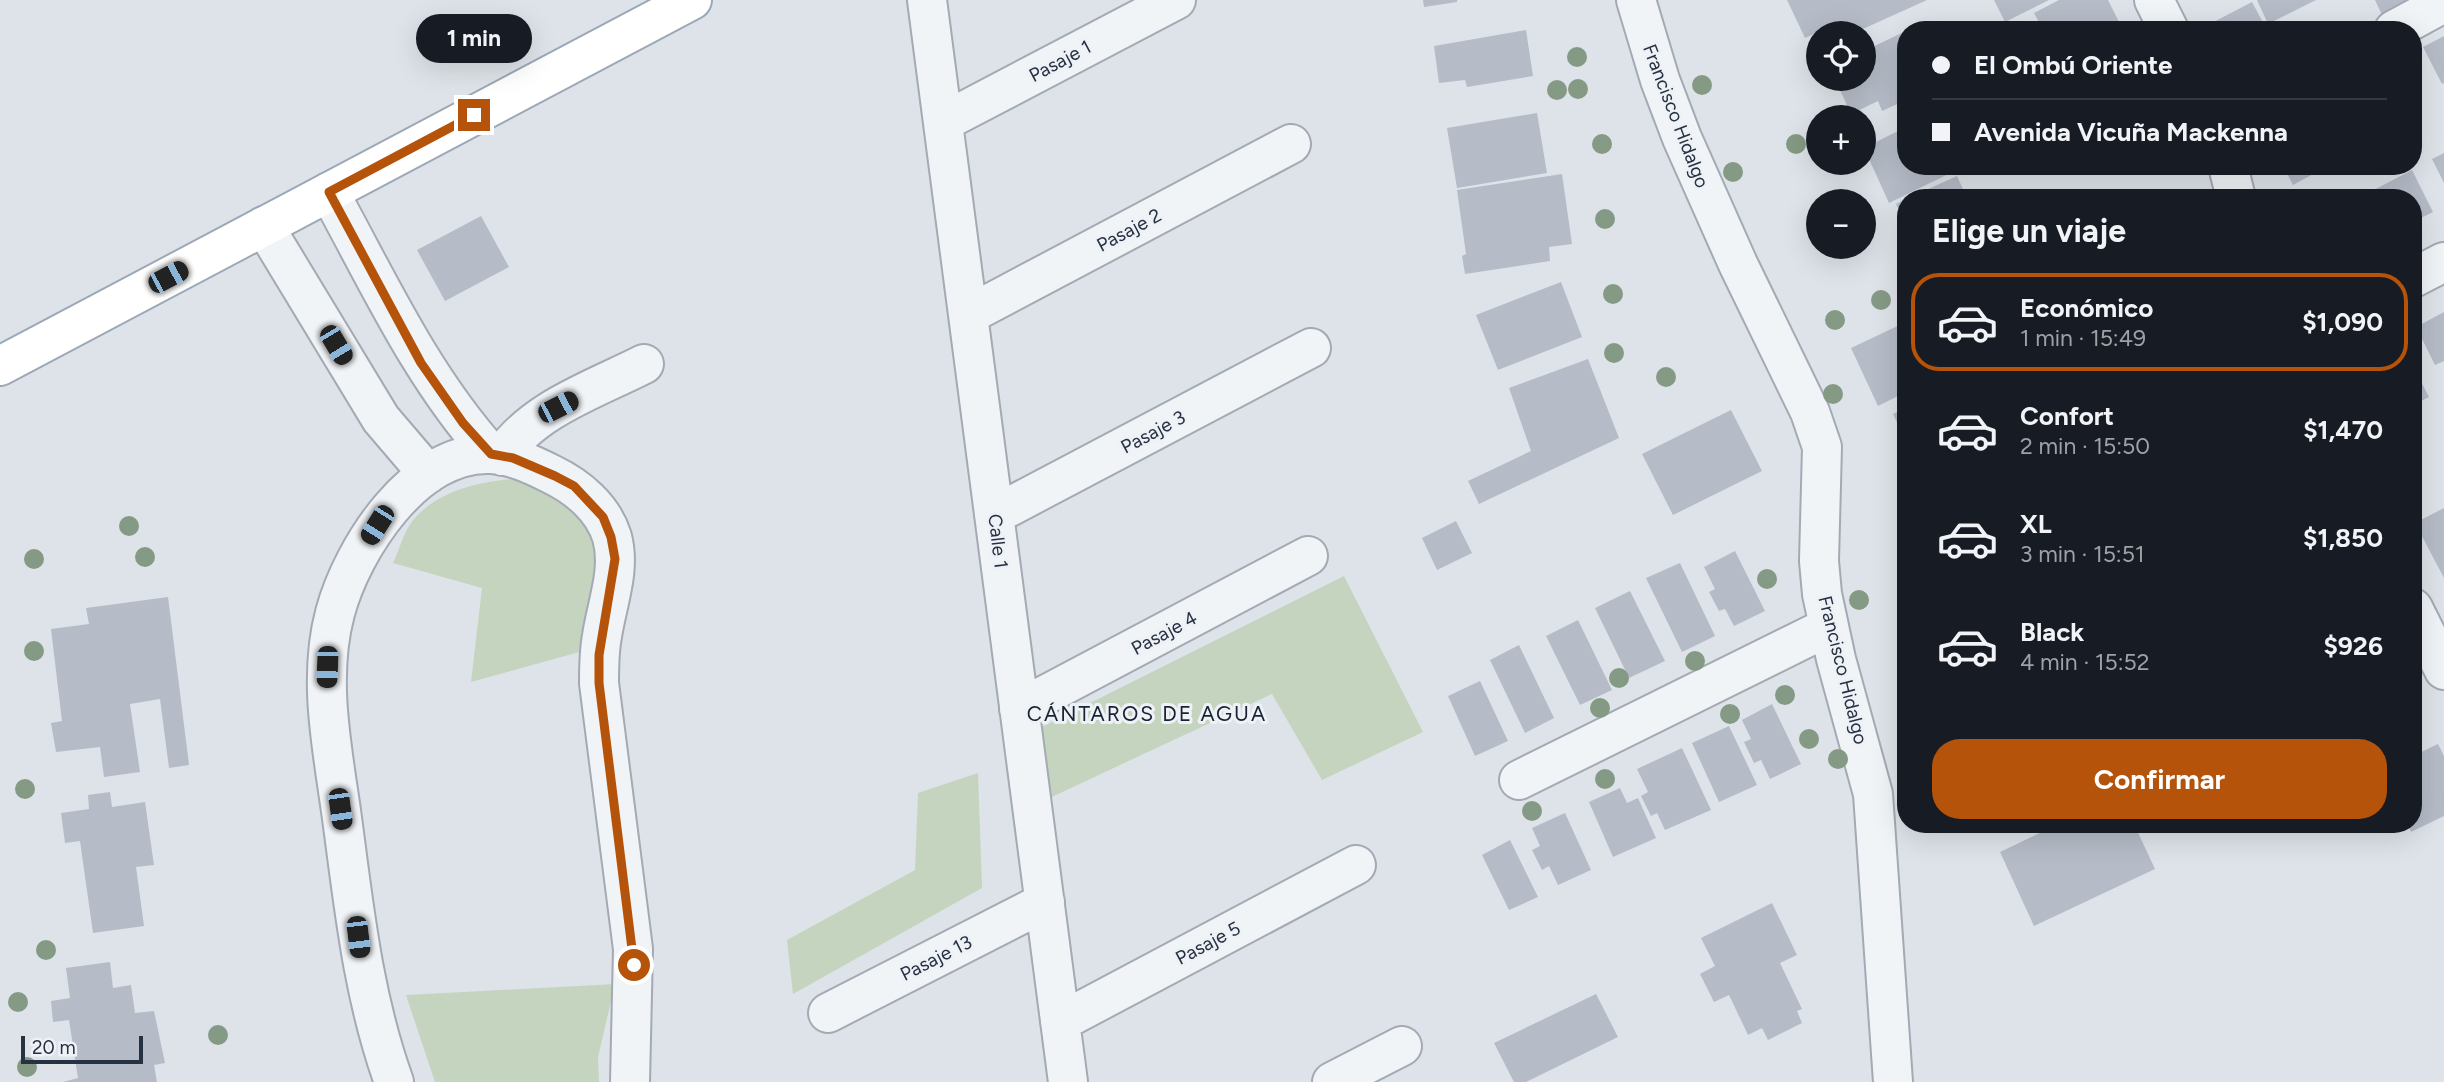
<!DOCTYPE html>
<html lang="es">
<head>
<meta charset="utf-8">
<style>
	:root { --surface:#171b24; --page:#20242c; --text:#f1f3f6; --muted:#9ea1a6; --line:#363941; --accent:#b45309 }
	body { margin:0; font-family:Figtree,sans-serif; background:var(--page); color:var(--text); height:100vh; display:flex; flex-direction:column; font-size:26px; white-space:nowrap }
	* { box-sizing:border-box; margin:0 }
	p { font-size:23px; color:var(--muted) }
	.icon { flex:none; width:38px; height:38px; fill:none; stroke:currentColor; stroke-width:2; stroke-linecap:round; stroke-linejoin:round }
	.map { position:relative; flex:1; overflow:hidden }
	.drawer { position:absolute; left:1897px; top:189px; width:525px; height:644px; display:flex; flex-direction:column; background:var(--surface); border-radius:28px; box-shadow:0 7px 28px #0002 }
	.drawer>* { flex:none }
	.top-card { position:absolute; left:1897px; top:21px; width:525px; height:154px; border-radius:28px; box-shadow:0 7px 28px #0002; display:grid; align-content:center; height:154px; padding:0 35px; background:var(--surface) }
	.tools { position:absolute; left:1806px; top:21px; display:grid; gap:14px }
	.tools a { display:grid; place-items:center; width:70px; height:70px; border-radius:50%; background:var(--surface); box-shadow:0 7px 28px #0002; font-size:35px }
	.scale { position:absolute; left:21px; bottom:18px; width:122px; box-sizing:border-box; padding-left:7px; border:4px solid #263142; border-top:0; font-size:19px; line-height:24px; white-space:nowrap; color:#263142; -webkit-text-stroke:5px #eef2f7; paint-order:stroke }
	.end { position:absolute; width:32px; height:32px; margin:-16px; border:9px solid #b45309; background:#fff; box-shadow:0 0 0 4px #fff }
	.from { border-radius:50% }
	.bubble { position:absolute; height:49px; border-radius:24px; background:var(--surface); box-shadow:0 7px 28px #0002; font-size:23px; font-weight:700; line-height:49px; text-align:center }
	.car { position:absolute; width:21px; height:42px; margin:-21px -10px; border-radius:9px; box-shadow:0 0 5px 2px #0007; background:linear-gradient(#222 24%,#8ab4d8 0 40%,#222 0 76%,#8ab4d8 0 86%,#222 0) }
	.top-card b { display:flex; align-items:center; gap:24px; height:66px; font-size:26px }
	.top-card b+b { border-top:2px solid var(--line) }
	.top-card i { width:18px; height:18px; background:var(--text) }
	ul { padding:0; list-style:none }
	li { display:flex; align-items:center; gap:21px; height:98px; margin:0 14px 10px; padding:0 21px; border:4px solid transparent; border-radius:28px }
	li div { flex:1 }
	li b { display:block; font-size:26px }
	li em { font-style:normal; font-weight:700 }
	li.active { border-color:var(--accent) }
	li>.icon { width:63px; height:63px; stroke-width:1.5 }
	h2 { padding:0 35px; font-size:32px; line-height:84px }
	.primary-button { display:flex; gap:14px; margin-top:auto; padding:14px 35px }
	.primary-button a { flex:1; height:80px; border-radius:28px; background:var(--accent); color:#fff; font-size:28px; font-weight:700; line-height:80px; text-align:center }
	.map>svg:first-child { display:block }
</style>
</head>
<body>
<div class="map">
<svg width="2444" height="1082" viewBox="0 0 2444 1082">
	<rect width="100%" height="100%" fill="#dee3e9"/>
	<path fill="#c5d4be" d="M512 479 535 482 556 492 591 527 596 566 583 651 471 682 482 588 393 563C399 551 403 534 411 523 434 492 476 482 512 479Z
		M1344 576 1423 732 1322 780 1272 694 1041 802 1038 729Z
		M978 773 982 888 793 994 787 940 915 870 918 793Z
		M615 984 598 1057 599 1082H435L406 995Z"/>
	<path fill="#b5bcc7" d="M1423 0H1457V2L1424 7Z
		M1787 0H1927L1854 33H1829L1827 28 1805 38Z
		M1994 0H2049L2005 22Z
		M2059 0H2108L2123 30H2043L2034 13Z
		M2257 0H2316L2268 24Z
		M2375 0H2416L2383 17Z
		M2252 2 2267 30H2205L2204 27Z
		M1526 30 1533 76 1467 87 1465 80 1439 83 1434 46Z
		M1906 31V100L1882 111 1878 101 1851 114 1835 79H1864V51Z
		M2444 36V83L2442 84 2423 47Z
		M1537 113 1547 173 1457 188 1447 128Z
		M1906 127V166H1965L1889 203 1864 148Z
		M2444 153V183L2432 159Z
		M2283 166H2328L2293 185Z
		M2412 170 2433 212 2413 222V198H2373L2370 192Z
		M1562 174 1572 244 1549 247 1550 261 1465 274 1462 256 1466 254 1457 190Z
		M1957 176 1967 198H1908Z
		M1906 199V225L1896 204Z
		M481 216 509 267 445 301 417 250Z
		M1561 282 1582 337 1498 370 1476 315Z
		M2444 312V361L2435 365 2416 327Z
		M1906 322V392L1878 406 1851 348Z
		M1588 359 1619 438 1479 504 1468 481 1531 451 1509 388Z
		M2413 366 2429 397 2413 405Z
		M1906 408V441L1893 414Z
		M1731 410 1762 471 1673 515 1642 454Z
		M2444 508V578L2415 523Z
		M1456 521 1472 553 1437 570 1422 538Z
		M1735 551 1765 611 1734 626 1725 609 1719 611 1709 592 1715 589 1704 567Z
		M1680 563 1715 636 1682 652 1646 578Z
		M1630 591 1665 661 1629 678 1595 608Z
		M168 597 189 765 169 768 160 699 130 704 140 772 104 777 100 747 56 752 51 723 62 721 51 629 89 624 86 608Z
		M1578 620 1612 690 1580 705 1546 636Z
		M1519 645 1554 718 1525 733 1490 660Z
		M1480 681 1508 741 1475 756 1448 696Z
		M1772 704 1801 764 1770 779 1761 760 1754 763 1744 742 1751 739 1742 720Z
		M1729 726 1757 785 1719 802 1692 743Z
		M2438 744 2444 756V816L2411 832 2408 824H2413V756Z
		M1682 748 1711 810 1665 830 1657 813 1651 816 1641 796 1648 792 1637 769Z
		M1620 788 1627 803 1638 798 1656 838 1613 857 1589 802Z
		M110 792 112 807 145 802 154 865 136 867 144 926 93 933 80 841 65 843 61 813 89 809 88 795Z
		M1565 813 1591 870 1558 885 1549 866 1542 870 1532 850 1540 846 1532 828Z
		M2059 824H2134L2155 869 2034 926 2000 852Z
		M1510 840 1538 897 1509 910 1482 855Z
		M1772 903 1797 955 1780 963 1802 1009 1797 1011 1802 1023 1768 1040 1762 1028 1748 1035 1729 995 1714 1002 1700 974 1715 966 1701 938Z
		M110 962 113 988 131 985 135 1013 154 1011 165 1063 154 1065 157 1082H63L78 1078 69 1020 53 1022 51 1001 70 998 66 968Z
		M1596 994 1618 1037 1526 1082H1514L1494 1043Z"/>
	<g fill="none" stroke-linecap="round" stroke-linejoin="round">
		<g stroke="#a3aab4" stroke-width="42">
			<path id="minor" d="M927 0 1068 1082
				M1636 0 1660 80 1682 138 1738 264 1810 412 1822 447 1819 561 1822 594 1836 659 1873 794 1893 1082
				M2154 0 2169 30
				M2394 30 2444 3
				M943 122 1176 0
				M2228 166 2236 198
				M329 192C379 283 421 376 491 454
				M264 226 381 419 428 474
				M2413 278 2444 262
				M968 315 1291 144
				M502 456C533 409 595 389 644 364
				M994 515 1311 348
				M2413 608 2444 670
				M1019 709 1308 556
				M1519 780 1828 627
				M828 1013 1045 902
				M1060 1022 1356 865
				M394 1082C363 996 354 908 342 818 333 752 317 680 335 613 352 549 415 450 491 454 512 455 533 465 551 474 578 487 603 508 612 537 621 570 607 603 602 636 599 652 599 667 599 683L633 949 630 1082
				M1332 1082 1402 1046"/>
		</g>
		<g stroke="#9ca8b6" stroke-width="42">
			<path id="primary" d="M0 366 692 0"/>
		</g>
		<use href="#minor" stroke="#f1f4f7" stroke-width="38"/>
		<use href="#primary" stroke="#fff" stroke-width="38"/>
	</g>
	<g fill="#859a84">
		<circle cx="1577" cy="57" r="10"/>
		<circle cx="1702" cy="85" r="10"/>
		<circle cx="1578" cy="89" r="10"/>
		<circle cx="1557" cy="90" r="10"/>
		<circle cx="1602" cy="144" r="10"/>
		<circle cx="1796" cy="144" r="10"/>
		<circle cx="1733" cy="172" r="10"/>
		<circle cx="1605" cy="219" r="10"/>
		<circle cx="1613" cy="294" r="10"/>
		<circle cx="1881" cy="300" r="10"/>
		<circle cx="1835" cy="320" r="10"/>
		<circle cx="1614" cy="353" r="10"/>
		<circle cx="1666" cy="377" r="10"/>
		<circle cx="1833" cy="394" r="10"/>
		<circle cx="129" cy="526" r="10"/>
		<circle cx="145" cy="557" r="10"/>
		<circle cx="34" cy="559" r="10"/>
		<circle cx="1767" cy="579" r="10"/>
		<circle cx="1859" cy="600" r="10"/>
		<circle cx="34" cy="651" r="10"/>
		<circle cx="1695" cy="661" r="10"/>
		<circle cx="1619" cy="678" r="10"/>
		<circle cx="1785" cy="695" r="10"/>
		<circle cx="1600" cy="708" r="10"/>
		<circle cx="1730" cy="714" r="10"/>
		<circle cx="1809" cy="739" r="10"/>
		<circle cx="1838" cy="759" r="10"/>
		<circle cx="1605" cy="779" r="10"/>
		<circle cx="25" cy="789" r="10"/>
		<circle cx="1532" cy="811" r="10"/>
		<circle cx="46" cy="950" r="10"/>
		<circle cx="18" cy="1002" r="10"/>
		<circle cx="218" cy="1035" r="10"/>
		<circle cx="27" cy="1067" r="10"/>
	</g>
	<g fill="none" stroke-linecap="round" stroke-linejoin="round">
		<path stroke="#b45309" stroke-width="9" d="M474 115 329 192 421 363 463 423 491 454 513 458 555 476 574 486 603 517 611 537 615 559 599 655V683L634 965"/>
	</g>
	<g text-anchor="middle" dominant-baseline="central" stroke-width="6" stroke-linejoin="round" paint-order="stroke">
		<g font-size="19" fill="#263142" stroke="#eef2f7">
			<text transform="translate(1060 61) rotate(-28)">Pasaje 1</text>
			<text transform="translate(1676 116) rotate(69)">Francisco Hidalgo</text>
			<text transform="translate(1129 230) rotate(-28)">Pasaje 2</text>
			<text transform="translate(1153 432) rotate(-28)">Pasaje 3</text>
			<text transform="translate(998 541) rotate(83)">Calle 1</text>
			<text transform="translate(1164 633) rotate(-28)">Pasaje 4</text>
			<text transform="translate(1843 670) rotate(76)">Francisco Hidalgo</text>
			<text transform="translate(1208 943) rotate(-28)">Pasaje 5</text>
			<text transform="translate(936 958) rotate(-27)">Pasaje 13</text>
		</g>
		<g font-size="21" letter-spacing="2" fill="#182232" stroke="#eef2f7">
			<text x="1147" y="713">CÁNTAROS DE AGUA</text>
		</g>
	</g>
</svg>
<div class="tools">
<a><svg class="icon" aria-label="locate" viewBox="0 0 24 24"><circle cx="12" cy="12" r="6"/><path d="M12 2v4M12 18v4M2 12h4M18 12h4"/></svg></a>
<a>+</a>
<a>−</a>
</div>
<div class="scale">20 m</div>
<i class="end from" style="left:634px;top:965px"></i>
<i class="end" style="left:474px;top:115px"></i>
<div class="bubble" style="left:416px;top:14px;width:116px">1 min</div>
<i class="car" style="left:168px;top:277px;rotate:62deg"></i>
<i class="car" style="left:336px;top:345px;rotate:149deg"></i>
<i class="car" style="left:558px;top:407px;rotate:63deg"></i>
<i class="car" style="left:377px;top:525px;rotate:212deg"></i>
<i class="car" style="left:327px;top:667px;rotate:182deg"></i>
<i class="car" style="left:340px;top:809px;rotate:172deg"></i>
<i class="car" style="left:358px;top:937px;rotate:173deg"></i>
<div class="top-card">
<b><i class="from"></i>El Ombú Oriente</b>
<b><i></i>Avenida Vicuña Mackenna</b>
</div>
<section class="drawer">
<h2>Elige un viaje</h2>
<ul>
<li class="active"><svg class="icon" aria-label="car" viewBox="0 0 24 24"><path d="M5 17H2v-5l4-1 3-4h7l3 4 3 1v5h-3M9 17h6M6 11h13"/><circle cx="7" cy="17" r="2"/><circle cx="17" cy="17" r="2"/></svg><div><b>Económico</b><p>1 min · 15:49</p></div><em>$1,090</em></li>
<li><svg class="icon" aria-label="car" viewBox="0 0 24 24"><path d="M5 17H2v-5l4-1 3-4h7l3 4 3 1v5h-3M9 17h6M6 11h13"/><circle cx="7" cy="17" r="2"/><circle cx="17" cy="17" r="2"/></svg><div><b>Confort</b><p>2 min · 15:50</p></div><em>$1,470</em></li>
<li><svg class="icon" aria-label="car" viewBox="0 0 24 24"><path d="M5 17H2v-5l4-1 3-4h7l3 4 3 1v5h-3M9 17h6M6 11h13"/><circle cx="7" cy="17" r="2"/><circle cx="17" cy="17" r="2"/></svg><div><b>XL</b><p>3 min · 15:51</p></div><em>$1,850</em></li>
<li><svg class="icon" aria-label="car" viewBox="0 0 24 24"><path d="M5 17H2v-5l4-1 3-4h7l3 4 3 1v5h-3M9 17h6M6 11h13"/><circle cx="7" cy="17" r="2"/><circle cx="17" cy="17" r="2"/></svg><div><b>Black</b><p>4 min · 15:52</p></div><em>$926</em></li>
</ul>
<div class="primary-button"><a>Confirmar</a></div>
</section>
</div>
</body>
</html>
